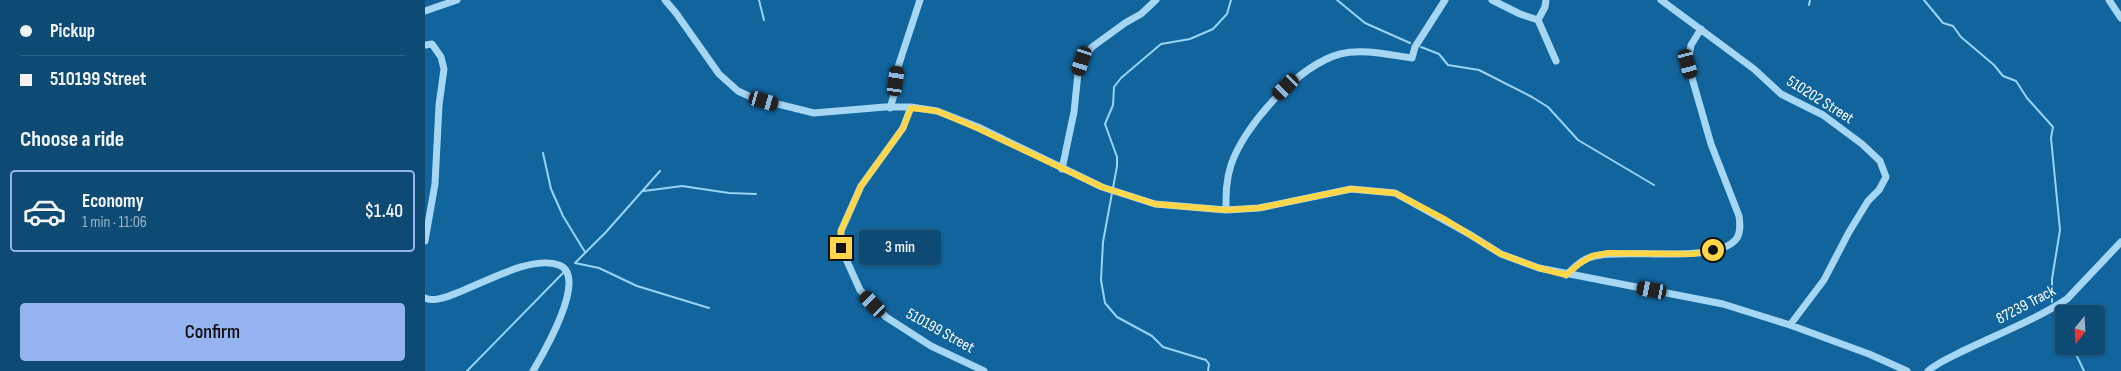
<!DOCTYPE html>
<html lang="en">
<head>
<meta charset="utf-8">
<style>
	:root { --surface:#0d4b75; --page:#1b557d; --text:#f1f3f6; --muted:#9ab3c5; --line:#2d6387; --accent:#95b2f1 }
	body { margin:0; font-family:"Sofia Sans Condensed",sans-serif; background:var(--page); color:var(--text); height:100vh; display:flex; flex-direction:column; font-size:19px; white-space:nowrap }
	* { box-sizing:border-box; margin:0 }
	p { font-size:16px; color:var(--muted) }
	.icon { flex:none; width:28px; height:28px; fill:none; stroke:currentColor; stroke-width:2; stroke-linecap:round; stroke-linejoin:round }
	.map { position:relative; flex:1; overflow:hidden }
	.sheet { display:flex; flex-direction:column; background:var(--surface); width:425px }
	.sheet>* { flex:none }
	.guide { display:grid; align-content:center; height:110px; padding:0 20px; background:var(--surface) }
	.needle { width:32px; rotate:198deg }
	.controls { position:absolute; left:1630px; top:305px; display:grid; gap:10px }
	.controls a { display:grid; place-items:center; width:50px; height:50px; border-radius:5px; background:var(--surface); box-shadow:0 1px 4px #0004,0 0 0 1px var(--line); font-size:25px }
	.end { position:absolute; width:22px; height:22px; margin:-11px; border:6px solid #ffd54a; background:#111; box-shadow:0 0 0 2px #111 }
	.from { border-radius:50% }
	.bubble { position:absolute; height:35px; border-radius:5px; background:var(--surface); box-shadow:0 1px 4px #0004,0 0 0 1px var(--line); font-size:16px; font-weight:600; line-height:35px; text-align:center }
	.car { position:absolute; width:15px; height:30px; margin:-15px -8px; border-radius:6px; box-shadow:0 0 4px 1px #0007; background:linear-gradient(#222 24%,#8ab4d8 0 40%,#222 0 76%,#8ab4d8 0 86%,#222 0) }
	.guide b { display:flex; align-items:center; gap:18px; height:48px; font-size:19px }
	.guide b+b { border-top:1px solid var(--line) }
	.guide i { width:12px; height:12px; background:var(--text) }
	ul { padding:0; list-style:none }
	li { display:flex; align-items:center; gap:15px; height:82px; margin:0 10px 8px; padding:0 10px; border:2px solid var(--line); border-radius:5px }
	li div { flex:1 }
	li b { display:block; font-size:19px }
	li em { font-style:normal; font-weight:600 }
	li.current { border-color:var(--accent) }
	li>.icon { width:45px; height:45px; stroke-width:1.5 }
	h2 { padding:0 20px; font-size:22px; line-height:60px }
	.action { display:flex; gap:10px; margin-top:auto; padding:10px 20px }
	.action a { flex:1; height:58px; border-radius:5px; background:var(--accent); color:#111; font-size:20px; font-weight:600; line-height:58px; text-align:center }
	main { display:flex; flex:1; min-height:0 }
	.map>svg:first-child { display:block }
</style>
</head>
<body>
<main>
<section class="sheet">
<div class="guide">
<b><i class="from"></i>Pickup</b>
<b><i></i>510199 Street</b>
</div>
<h2>Choose a ride</h2>
<ul>
<li class="current"><svg class="icon" aria-label="car" viewBox="0 0 24 24"><path d="M5 17H2v-5l4-1 3-4h7l3 4 3 1v5h-3M9 17h6M6 11h13"/><circle cx="7" cy="17" r="2"/><circle cx="17" cy="17" r="2"/></svg><div><b>Economy</b><p>1 min · 11:06</p></div><em>$1.40</em></li>
</ul>
<div class="action"><a>Confirm</a></div>
</section>
<div class="map">
<svg width="1696" height="371" viewBox="0 0 1696 371">
	<rect width="100%" height="100%" fill="#11649c"/>
	<g fill="none" stroke-linecap="round" stroke-linejoin="round">
		<path stroke="#97d4f8" stroke-width="2" d="M334 0 339 20
			M912 0 940 23 985 43
			M1499 0 1518 23 1528 26 1536 37 1569 65 1578 76 1591 81 1602 98 1628 127 1626 138 1635 230 1627 279V302
			M1384 5 1385 0
			M996 47 1014 54 1023 65 1054 70 1107 97 1123 107 1153 140 1229 185
			M118 153 126 189 138 216 160 252
			M688 188 692 166V157L680 124 688 105 689 87 696 78 736 44 765 39 788 29 802 14 806 0
			M219 191 257 186 304 193 331 194
			M687 193 678 242 676 280 680 303 692 317 727 336 738 347 781 360 784 364 783 371
			M150 263 174 268 212 286 284 308
			M150 263 181 232 235 171
			M1633 313 1639 327
			M1647 346 1659 371
			M42 371 139 272"/>
		<path stroke="#a5d6f4" stroke-width="7" d="M240 0 251 13 294 74 313 91 328 98 389 113 460 107H486L512 111 553 127 677 187 730 204 801 210 834 208 926 189 970 193 1044 234 1076 254 1114 268 1298 304 1365 325 1444 354 1482 371
			M1067 0 1095 14 1113 20 1131 61
			M1236 0 1329 69 1356 94 1398 115 1437 144 1455 161 1461 177 1454 190 1443 201 1424 232 1399 280 1365 325
			M1684 0 1696 18
			M0 11 32 0
			M1113 20 1120 7 1121 0
			M0 45 7 44 16 57 19 69 14 105 10 184 0 241
			M486 107 478 128 436 186 416 231V248L435 290 461 317 506 346 559 371
			M465 108 469 95 473 67 495 0
			M637 169 649 112 653 73 657 61 667 47 700 23 716 14 731 0
			M801 210C801 194 801 180 806 165 819 125 874 65 915 54 937 48 965 55 987 58L990 47 1020 0
			M1141 275C1150 267 1158 258 1170 256 1201 248 1293 265 1312 238 1316 231 1315 223 1314 216L1286 144 1263 64 1266 45 1276 29
			M0 298C21 310 95 251 134 265 164 276 118 354 108 371
			M1503 371C1513 362 1528 356 1540 350 1575 333 1610 320 1642 299L1696 242"/>
	</g>
	<g fill="none" stroke-linecap="round" stroke-linejoin="round">
		<path stroke="#ffd54a" stroke-width="6" d="M416 248V231L436 186 478 128 486 108 512 111 552 128 677 187 730 204 801 210 834 208 926 189 970 193 1021 220 1076 254 1114 268 1141 275 1154 264 1167 256 1183 253 1267 254 1288 250"/>
	</g>
	<g text-anchor="middle" dominant-baseline="central" stroke-width="4" stroke-linejoin="round" paint-order="stroke">
		<g font-size="16" fill="#fff" stroke="#11649c">
			<text transform="translate(1395 100) rotate(32)">510202 Street</text>
			<text transform="translate(1601 305) rotate(-28)">87239 Track</text>
			<text transform="translate(515 331) rotate(29)">510199 Street</text>
		</g>
	</g>
</svg>
<div class="controls">
<a><svg class="needle" viewBox="-14 -14 28 28"><path d="M0-13l5 13h-10z" fill="#e53935"/><path d="M0 13l5-13h-10z" fill="#9ab3c5"/></svg></a>
</div>
<i class="end from" style="left:1288px;top:250px"></i>
<i class="end" style="left:416px;top:248px"></i>
<div class="bubble" style="left:434px;top:230px;width:82px">3 min</div>
<i class="car" style="left:657px;top:61px;rotate:198deg"></i>
<i class="car" style="left:1263px;top:64px;rotate:165deg"></i>
<i class="car" style="left:471px;top:81px;rotate:8deg"></i>
<i class="car" style="left:861px;top:87px;rotate:225deg"></i>
<i class="car" style="left:339px;top:101px;rotate:106deg"></i>
<i class="car" style="left:1227px;top:290px;rotate:281deg"></i>
<i class="car" style="left:448px;top:304px;rotate:316deg"></i>
</div>
</main>
</body>
</html>
